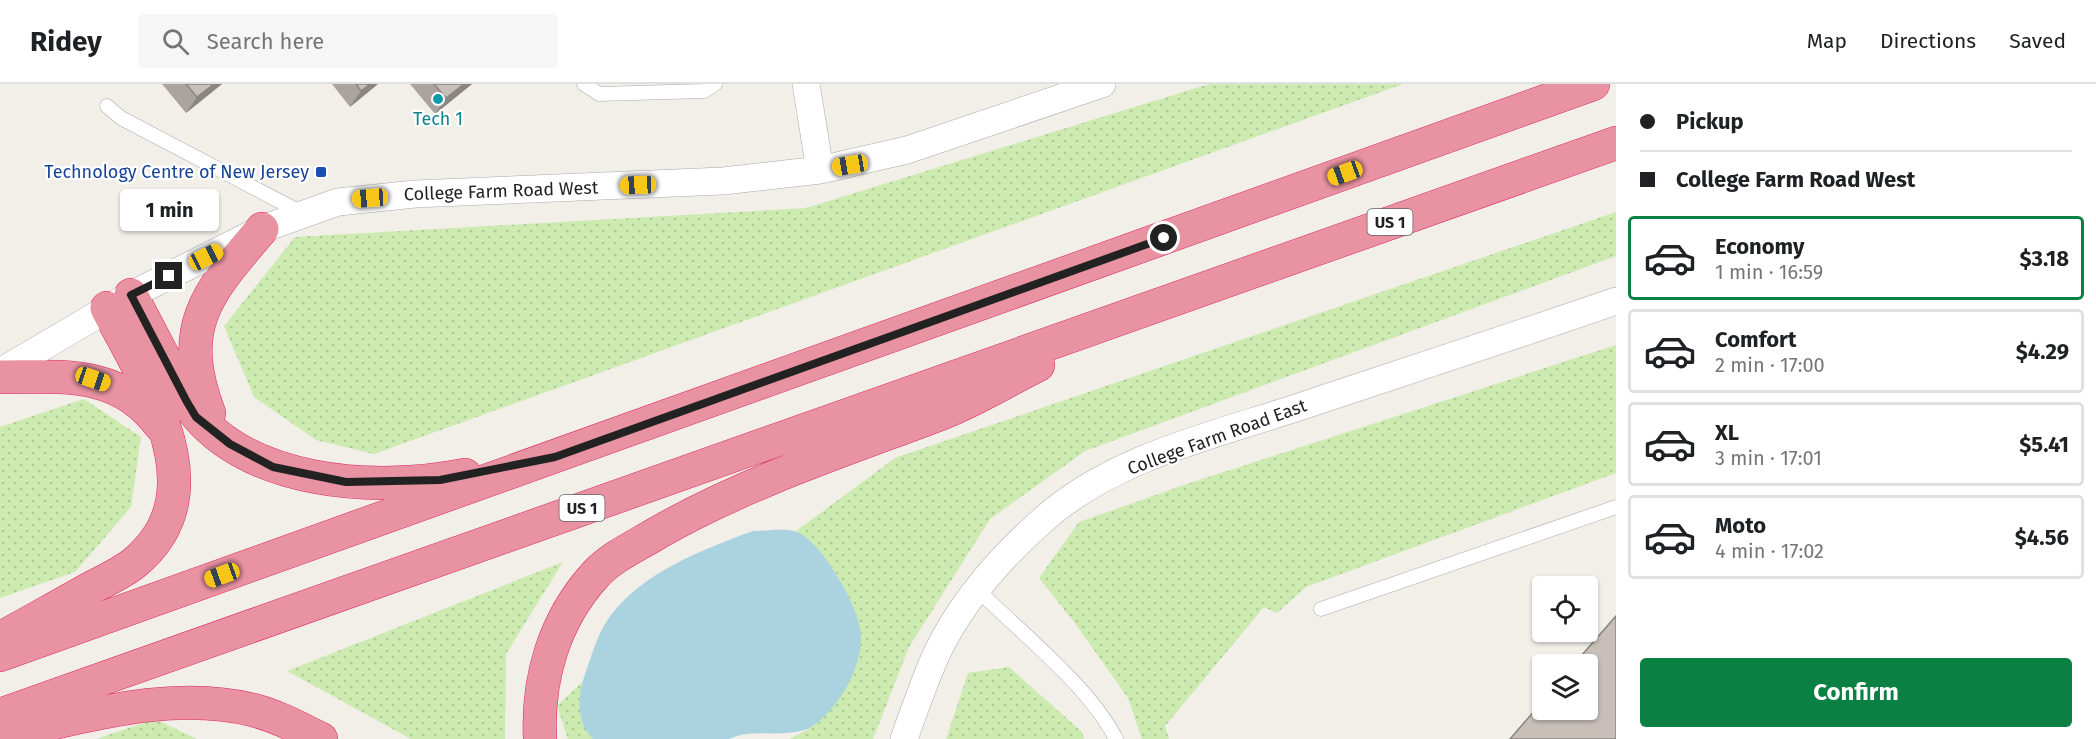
<!DOCTYPE html>
<html lang="en">
<head>
<meta charset="utf-8">
<style>
	:root { --surface:#fff; --page:#f6f6f6; --text:#202124; --muted:#757577; --line:#e0e0e0; --accent:#0b8043 }
	body { margin:0; font-family:"Fira Sans",sans-serif; background:var(--page); color:var(--text); height:100vh; display:flex; flex-direction:column; font-size:22px; white-space:nowrap }
	* { box-sizing:border-box; margin:0 }
	p { font-size:20px; color:var(--muted) }
	.icon { flex:none; width:33px; height:33px; fill:none; stroke:currentColor; stroke-width:2; stroke-linecap:round; stroke-linejoin:round }
	.map { position:relative; flex:1; overflow:hidden }
	.details { display:flex; flex-direction:column; background:var(--surface); width:480px }
	.details>* { flex:none }
	.banner { display:grid; align-content:center; height:132px; padding:0 24px; background:var(--surface) }
	.fabs { position:absolute; left:1532px; top:492px; display:grid; gap:12px }
	.fabs a { display:grid; place-items:center; width:66px; height:66px; border-radius:6px; background:var(--surface); box-shadow:0 2px 4px #0004; font-size:30px }
	.end { position:absolute; width:27px; height:27px; margin:-14px; border:8px solid #222; background:#fff; box-shadow:0 0 0 3px #fff }
	.from { border-radius:50% }
	.bubble { position:absolute; height:42px; border-radius:6px; background:var(--surface); box-shadow:0 2px 4px #0004; font-size:20px; font-weight:700; line-height:42px; text-align:center }
	.car { position:absolute; width:18px; height:36px; margin:-18px -9px; border-radius:8px; box-shadow:0 0 4px 2px #0007; background:linear-gradient(#f5c518 24%,#345 0 40%,#f5c518 0 76%,#345 0 86%,#f5c518 0) }
	.banner b { display:flex; align-items:center; gap:21px; height:57px; font-size:22px }
	.banner b+b { border-top:2px solid var(--line) }
	.banner i { width:15px; height:15px; background:var(--text) }
	ul { padding:0; list-style:none }
	li { display:flex; align-items:center; gap:18px; height:84px; margin:0 12px 9px; padding:0 12px; border:3px solid var(--line); border-radius:6px }
	li div { flex:1 }
	li b { display:block; font-size:22px }
	li em { font-style:normal; font-weight:700 }
	li.active { border-color:var(--accent) }
	li>.icon { width:54px; height:54px; stroke-width:1.5 }
	.button { display:flex; gap:12px; margin-top:auto; padding:12px 24px }
	.button a { flex:1; height:69px; border-radius:6px; background:var(--accent); color:#fff; font-size:24px; font-weight:700; line-height:69px; text-align:center }
	header { display:flex; align-items:center; gap:36px; box-sizing:border-box; height:84px; padding:0 30px; background:var(--surface); border-bottom:2px solid var(--line) }
	header strong { font-size:28px }
	nav { display:flex; gap:33px; margin-inline-start:auto; font-size:21px }
	.search { width:420px; height:54px; background:var(--page); display:flex; align-items:center; gap:15px; box-sizing:border-box; padding:0 21px; border-radius:6px; color:var(--muted); font-size:22px }
	main { display:flex; flex:1; min-height:0 }
	.map>svg:first-child { display:block }
</style>
</head>
<body>
<header>
<strong>Ridey</strong>
<div class="search"><svg class="icon" aria-label="search" viewBox="0 0 24 24"><circle cx="10" cy="10" r="6"/><path d="M15 15l6 6"/></svg>Search here</div>
<nav><a>Map</a><a>Directions</a><a>Saved</a></nav>
</header>
<main>
<div class="map">
<svg width="1616" height="655" viewBox="0 0 1616 655">
	<defs>
		<pattern id="grass-dots" width="8" height="8" patternUnits="userSpaceOnUse" patternTransform="scale(1.5)"><rect width="8" height="8" fill="#cdebb0"/><path d="M2 2h.1M6 6h.1" fill="none" stroke="#b0c997" stroke-width="1.8" stroke-linecap="round"/></pattern>
	</defs>
	<rect width="100%" height="100%" fill="#f2efe9"/>
	<path fill="url(#grass-dots)" d="M1209 0H1403L374 370 316 356 254 313 224 242 295 153 806 124Z
		M1616 128V172L1085 367 990 435 909 563 873 655H789L809 645 861 556C847 504 838 482 796 447L895 374Z
		M1616 261V389L1306 503 1277 529 1264 523 1165 642 1169 655H1142L1128 614 1074 538 1039 494 1079 438 1187 400Z
		M84 315 141 353 131 423 75 488 0 514V343Z
		M563 478 506 570 505 655H411L287 587Z
		M1009 583 1082 648 1084 655H946L968 589Z
		M583 597C580 619 577 637 593 655H568L557 622Z
		M155 635 197 655H96Z"/>
	<path fill="#aad3df" d="M753 447C766 447 781 444 794 447 807 450 823 470 830 481 843 501 862 532 861 557 859 590 836 628 808 645 776 655 755 643 729 655H593C576 637 577 613 585 590 592 570 598 548 611 531 645 487 702 466 753 447Z"/>
	<g fill="none" stroke-linecap="round" stroke-linejoin="round">
		<g stroke="#a9a9a9" stroke-width="15">
			<path id="lane" d="M584 0 599 10 704 7 715 0
				M107 22 121 34 302 129
				M978 506C1020 548 1090 603 1116 655
				M1321 525 1616 423"/>
		</g>
		<g stroke="#a9a9a9" stroke-width="28">
			<path id="street" d="M806 0 820 86
				M0 288 131 211 262 145 338 118 415 110 723 97 820 86 907 66 1102 0
				M904 655C914 627 924 598 936 571 960 520 1001 473 1043 436 1113 373 1215 351 1302 322 1407 287 1512 253 1616 217"/>
		</g>
		<g stroke="#dc2a67" stroke-width="34">
			<path id="highway" d="M131 211 187 318C241 401 376 409 465 391
				M0 293C61 293 118 285 160 341
				M209 329C176 242 207 209 262 145
				M5 552C33 536 61 521 89 505 104 497 120 490 133 480 221 409 146 300 107 224
				M0 571 1593 0
				M0 631 1616 59
				M0 651C81 634 170 605 253 626 277 632 299 644 321 655
				M540 655C537 595 554 536 595 491 611 473 638 461 659 448 749 397 845 366 940 330 974 317 1006 297 1038 281"/>
		</g>
		<use href="#lane" stroke="#fff" stroke-width="14"/>
		<use href="#street" stroke="#fff" stroke-width="27"/>
		<use href="#highway" stroke="#e892a2" stroke-width="33"/>
	</g>
	<path fill="#aba49e" d="M162 0H222L186 29Z
		M332 0H378L350 23Z
		M410 0H472L435 30Z"/>
	<path fill="#8b8681" d="M214 0H222L186 29 197 13Z
		M370 0H378L350 23 361 7Z
		M464 0H472L435 30 446 14Z"/>
	<path fill="#c7bfb8" stroke="#8b8681" stroke-width="1.5" d="M186 0H214L197 13Z
		M356 0H370L361 7Z
		M434 0H464L446 14Z
		M1616 532V655H1510L1542 618V626H1587V580H1574Z"/>
	<g fill="none" stroke-linecap="round" stroke-linejoin="round">
		<path stroke="#222" stroke-width="8" d="M169 192 131 211 187 318 196 333 230 360 273 383 346 398 440 396 555 373 1164 154"/>
	</g>
	<circle fill="#0f9aa8" stroke="#fff" stroke-width="2" cx="438" cy="15" r="6"/>
	<rect fill="#1a4fb4" stroke="#fff" stroke-width="2" x="315" y="82" width="12" height="12" rx="3"/>
	<g text-anchor="middle" dominant-baseline="central" stroke-width="4.5" stroke-linejoin="round" paint-order="stroke">
		<g fill="#fff" stroke="#646464" stroke-width="1.5">
			<rect x="1367.5" y="125" width="45" height="26" rx="4.5"/>
			<rect x="559.5" y="411" width="45" height="26" rx="4.5"/>
		</g>
		<g font-size="16" font-weight="bold" fill="#222">
			<text x="1390" y="138">US 1</text>
			<text x="582" y="424">US 1</text>
		</g>
		<g font-size="18" fill="#0d838f" stroke="#fff">
			<text x="438" y="35">Tech 1</text>
		</g>
		<g font-size="18" fill="#164399" stroke="#fff" text-anchor="end">
			<text x="309" y="88">Technology Centre of New Jersey</text>
		</g>
		<g font-size="18" fill="#222" stroke="#fff">
			<text transform="translate(501 107) rotate(-2)">College Farm Road West</text>
			<text transform="translate(1217 353) rotate(-20)">College Farm Road East</text>
		</g>
	</g>
</svg>
<div class="fabs">
<a><svg class="icon" aria-label="locate" viewBox="0 0 24 24"><circle cx="12" cy="12" r="6"/><path d="M12 2v4M12 18v4M2 12h4M18 12h4"/></svg></a>
<a><svg class="icon" aria-label="layers" viewBox="0 0 24 24"><path d="M12 4l9 5-9 5-9-5zM3 14l9 5 9-5"/></svg></a>
</div>
<i class="end from" style="left:1164px;top:154px"></i>
<i class="end" style="left:169px;top:192px"></i>
<div class="bubble" style="left:120px;top:105px;width:99px">1 min</div>
<i class="car" style="left:850px;top:81px;rotate:260deg"></i>
<i class="car" style="left:1345px;top:89px;rotate:250deg"></i>
<i class="car" style="left:638px;top:101px;rotate:268deg"></i>
<i class="car" style="left:370px;top:114px;rotate:266deg"></i>
<i class="car" style="left:206px;top:173px;rotate:63deg"></i>
<i class="car" style="left:93px;top:295px;rotate:109deg"></i>
<i class="car" style="left:222px;top:491px;rotate:250deg"></i>
</div>
<section class="details">
<div class="banner">
<b><i class="from"></i>Pickup</b>
<b><i></i>College Farm Road West</b>
</div>
<ul>
<li class="active"><svg class="icon" aria-label="car" viewBox="0 0 24 24"><path d="M5 17H2v-5l4-1 3-4h7l3 4 3 1v5h-3M9 17h6M6 11h13"/><circle cx="7" cy="17" r="2"/><circle cx="17" cy="17" r="2"/></svg><div><b>Economy</b><p>1 min · 16:59</p></div><em>$3.18</em></li>
<li><svg class="icon" aria-label="car" viewBox="0 0 24 24"><path d="M5 17H2v-5l4-1 3-4h7l3 4 3 1v5h-3M9 17h6M6 11h13"/><circle cx="7" cy="17" r="2"/><circle cx="17" cy="17" r="2"/></svg><div><b>Comfort</b><p>2 min · 17:00</p></div><em>$4.29</em></li>
<li><svg class="icon" aria-label="car" viewBox="0 0 24 24"><path d="M5 17H2v-5l4-1 3-4h7l3 4 3 1v5h-3M9 17h6M6 11h13"/><circle cx="7" cy="17" r="2"/><circle cx="17" cy="17" r="2"/></svg><div><b>XL</b><p>3 min · 17:01</p></div><em>$5.41</em></li>
<li><svg class="icon" aria-label="car" viewBox="0 0 24 24"><path d="M5 17H2v-5l4-1 3-4h7l3 4 3 1v5h-3M9 17h6M6 11h13"/><circle cx="7" cy="17" r="2"/><circle cx="17" cy="17" r="2"/></svg><div><b>Moto</b><p>4 min · 17:02</p></div><em>$4.56</em></li>
</ul>
<div class="button"><a>Confirm</a></div>
</section>
</main>
</body>
</html>
